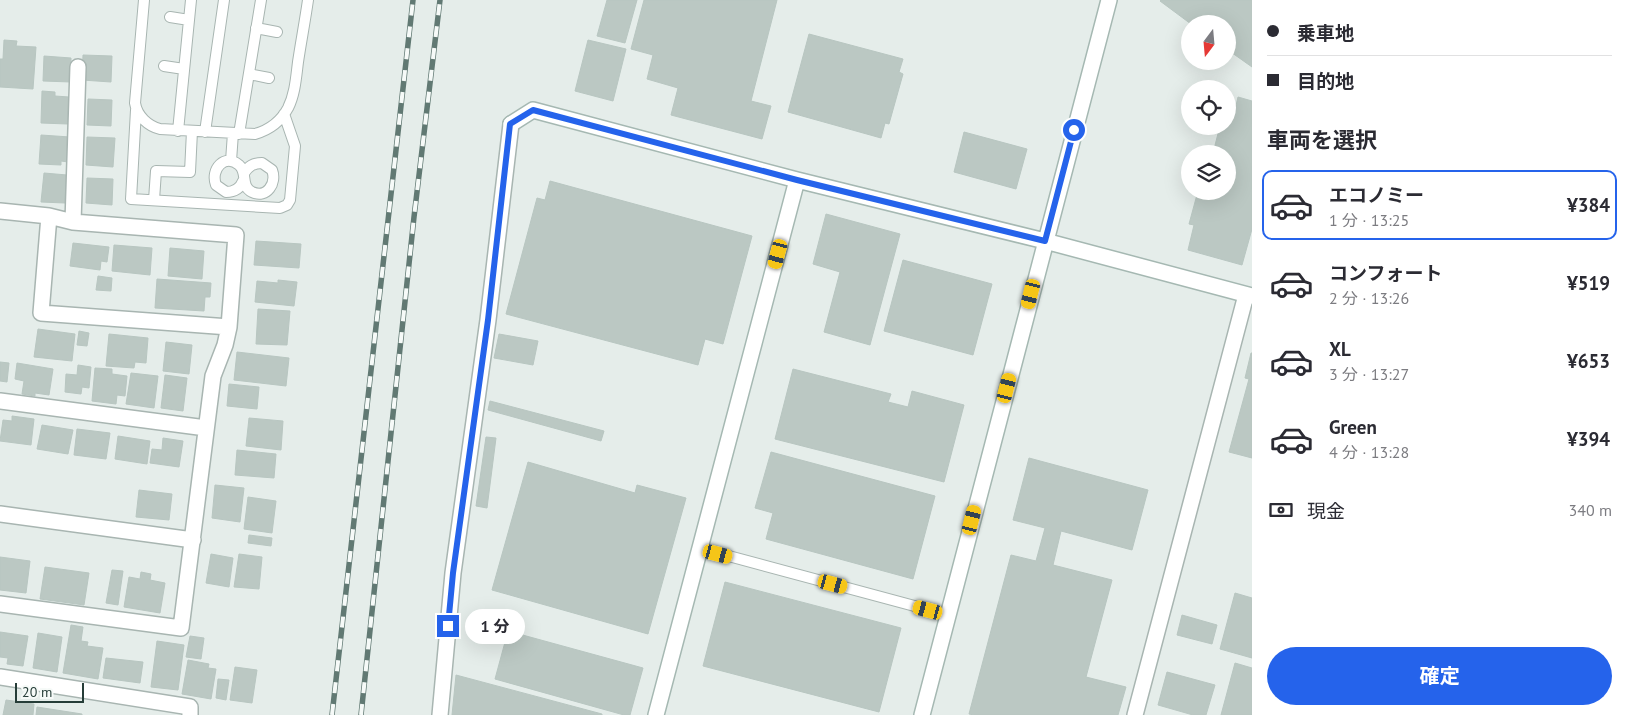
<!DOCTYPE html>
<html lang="ja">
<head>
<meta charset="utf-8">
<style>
	:root { --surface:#fff; --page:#f2f2f3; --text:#2b2b33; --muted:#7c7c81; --line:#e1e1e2; --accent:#2563eb }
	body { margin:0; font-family:"PT Sans","Noto Sans JP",sans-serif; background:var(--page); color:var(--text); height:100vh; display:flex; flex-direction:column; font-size:19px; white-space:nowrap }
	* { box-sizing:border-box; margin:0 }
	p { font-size:16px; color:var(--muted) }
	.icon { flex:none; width:28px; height:28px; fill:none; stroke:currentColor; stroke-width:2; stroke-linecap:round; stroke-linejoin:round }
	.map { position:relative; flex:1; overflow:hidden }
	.details { display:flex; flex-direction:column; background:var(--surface); width:375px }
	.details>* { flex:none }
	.top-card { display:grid; align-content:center; height:110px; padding:0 15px; background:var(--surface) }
	.needle { width:32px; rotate:196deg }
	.buttons { position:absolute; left:1181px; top:15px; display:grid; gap:10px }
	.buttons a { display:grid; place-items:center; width:55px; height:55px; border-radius:50%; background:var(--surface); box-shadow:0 5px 20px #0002; font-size:25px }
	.scale { position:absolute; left:15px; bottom:12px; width:69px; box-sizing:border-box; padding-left:5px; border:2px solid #263d38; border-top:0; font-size:14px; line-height:18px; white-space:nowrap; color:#263d38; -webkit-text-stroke:4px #f6faf8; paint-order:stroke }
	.end { position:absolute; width:22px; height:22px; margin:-11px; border:6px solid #2563eb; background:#fff; box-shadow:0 0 0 2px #fff }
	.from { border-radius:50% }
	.bubble { position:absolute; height:35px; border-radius:18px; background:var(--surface); box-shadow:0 5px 20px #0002; font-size:16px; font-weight:700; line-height:35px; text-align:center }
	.car { position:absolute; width:15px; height:30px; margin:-15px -8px; border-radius:6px; box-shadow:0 0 4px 1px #0007; background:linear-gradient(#f5c518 24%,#345 0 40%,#f5c518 0 76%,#345 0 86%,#f5c518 0) }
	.top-card b { display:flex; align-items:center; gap:18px; height:48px; font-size:19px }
	.top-card b+b { border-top:1px solid var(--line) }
	.top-card i { width:12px; height:12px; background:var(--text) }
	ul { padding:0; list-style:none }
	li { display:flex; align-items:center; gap:15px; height:70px; margin:0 10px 8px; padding:0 5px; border:2px solid transparent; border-radius:10px }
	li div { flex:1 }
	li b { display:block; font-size:19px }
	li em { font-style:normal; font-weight:700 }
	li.active { border-color:var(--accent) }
	li>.icon { width:45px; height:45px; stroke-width:1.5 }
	h2 { padding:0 15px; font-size:22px; line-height:60px }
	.pay { display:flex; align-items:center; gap:12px; height:55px; padding:0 15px; font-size:19px }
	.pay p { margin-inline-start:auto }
	.cta { display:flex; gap:10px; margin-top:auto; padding:10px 15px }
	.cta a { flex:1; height:58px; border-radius:30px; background:var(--accent); color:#fff; font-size:20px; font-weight:700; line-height:58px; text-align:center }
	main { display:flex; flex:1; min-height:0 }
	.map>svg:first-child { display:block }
</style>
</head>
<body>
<main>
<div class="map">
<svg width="1252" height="715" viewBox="0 0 1252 715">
	<rect width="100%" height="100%" fill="#e5edea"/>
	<path fill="#bbc8c3" stroke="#b8c6c1" d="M607 0H637L625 43 597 36Z
		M644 0H777L751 101 771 106 762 139 671 115 678 88 647 79 653 55 631 49Z
		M1161 0H1252V67L1228 50V24H1191L1160 1Z
		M809 34 903 59 899 72 903 74 889 124 885 123 881 138 788 112Z
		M4 40 17 41 16 46 36 47 33 89 0 87V59H3Z
		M588 40 626 49 613 101 575 91Z
		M83 55 112 56 111 82 82 80Z
		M44 56 71 58V82L43 81Z
		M42 91 55 92V96L69 97 68 124 41 123Z
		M1238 97 1252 101V229L1242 265 1188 250 1194 225 1189 224 1198 191H1228V154H1208L1210 148 1214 149 1220 126H1228V112L1234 114Z
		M88 99 112 100 111 126 87 125Z
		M964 132 1027 149 1016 189 954 172Z
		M41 135 70 137 68 162 61 161V165L39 164Z
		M87 137 115 138 113 167 86 165Z
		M44 173 67 175 65 203 41 202Z
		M87 178 113 179 112 205 86 203Z
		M550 181 752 236 723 344 705 339 698 365 506 314 537 198 545 200Z
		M826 214 900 234 870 345 824 332 840 272 813 264Z
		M256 241 301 244 299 268 254 265Z
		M73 243 109 247 107 262 101 261 100 270 70 266Z
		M114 245 152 248 150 275 112 271Z
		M170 248 204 251 202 279 168 276Z
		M903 260 992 284 973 355 884 331Z
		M98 276 112 278 111 291 96 290Z
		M157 279 211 283 210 297H205L204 311 155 308Z
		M278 280 297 282 294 306 255 302 257 281 278 283Z
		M258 309 290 311 287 345 256 344Z
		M38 329 75 334 72 361 34 357Z
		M79 331 89 333 87 346 77 345Z
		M109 334 148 338 146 363 135 362 134 368 106 366Z
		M499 334 538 341 533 365 494 358Z
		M166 342 192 345 189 374 163 371Z
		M237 352 289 358 286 386 234 380Z
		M1251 353H1252V458L1229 452 1249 379 1245 378Z
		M0 362 9 363 7 382 0 381Z
		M17 363 53 369 49 395 35 393V396L22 394 24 381 15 379Z
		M78 365 91 367 89 388 82 387 81 394 65 392 66 374 77 375Z
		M95 368 112 369V374L127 376 125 396 117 395 116 404 92 401Z
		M793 369 891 394 888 402 908 407 912 391 964 405 944 482 775 439Z
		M131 373 158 376 154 408 126 404Z
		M165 375 187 378 183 411 161 408Z
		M229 384 259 387 257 409 227 406Z
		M490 401 604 431 601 441 488 410Z
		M12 416 34 419 31 445 0 441 3 420 12 421Z
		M249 418 283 421 281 450 246 446Z
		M42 425 73 430 68 454 37 449Z
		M77 429 110 433 106 459 74 455Z
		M118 436 150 441 147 464 115 459Z
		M486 437 496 438 487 508 476 506Z
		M163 438 183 441 179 467 150 463 152 449 162 450Z
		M237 450 276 454 274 478 235 475Z
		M771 452 935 496 913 579 766 539 773 513 755 508Z
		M1029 458 1148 490 1132 550 1061 531 1053 565 1112 580 1086 677 1126 687 1118 715H974L969 714 1011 555 1036 561 1045 528 1013 520Z
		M528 462 635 493 637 485 686 498 648 634 492 590Z
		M215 485 244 488 240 522 212 518Z
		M139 490 172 494 169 520 136 517Z
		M248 497 276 501 272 533 244 529Z
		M249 535 272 538 271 546 248 543Z
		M211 554 233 558 229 587 206 583Z
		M239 554 262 557 259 589 234 587Z
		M0 557 30 561 26 593 0 590Z
		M45 567 89 573 84 605 40 599Z
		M112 570 123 571 118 605 106 603Z
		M141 572 151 574 150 580 165 583 160 613 124 607 129 577 140 579Z
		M725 582 901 628 879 712 703 666Z
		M1235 593 1252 598V658L1220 649Z
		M1182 615 1217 625 1212 644 1177 635Z
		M71 625 83 627 81 641 88 642 87 646 103 648 98 679 63 673Z
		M508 631 643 668 630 715H624L495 679Z
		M0 632 28 636 23 666 7 664 8 658 0 657Z
		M38 633 62 637 57 672 33 668Z
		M190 636 204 638 201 659 186 657Z
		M157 641 184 645 178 690 151 687Z
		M106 658 143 662 140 683 103 678Z
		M188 660 209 664 208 668 216 669 211 699 182 694Z
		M1235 663 1252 668V715H1221Z
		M235 667 257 670 252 703 230 700Z
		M1167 672 1215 685 1206 715H1193L1158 705Z
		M456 675 602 714V715H452Z
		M218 679 229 680 226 700 216 698Z
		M6 700 34 704 33 715H3Z
		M37 707 82 714V715H36Z"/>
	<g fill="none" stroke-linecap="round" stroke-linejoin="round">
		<g stroke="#a8b5b1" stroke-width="12">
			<path id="lane" d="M144 0 135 103C137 116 148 126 160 129L255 134C269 130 281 121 288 108 295 94 296 78 298 62 301 42 305 21 308 0
				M170 17 189 20
				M256 28 277 32
				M164 66 184 69
				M249 74 269 78
				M136 110 131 199 280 208 287 205 290 200 295 146 284 114
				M178 131 191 0
				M205 132 224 0
				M239 134 261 0
				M231 161 233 133
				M243 181C240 189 234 192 226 192L216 185C210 169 225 153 239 165 248 172 240 186 252 192 267 199 277 183 272 170L262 163C253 163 249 166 244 173
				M154 200 156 171 190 172 192 131
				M699 548 948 615"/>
		</g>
		<g stroke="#a8b5b1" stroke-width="18">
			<path id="street" d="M0 211 49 216 73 222 236 235 229 327 225 345 213 376 181 628 0 604
				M49 216 41 313 229 327
				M73 222 78 67
				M0 401 206 428
				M0 514 193 540
				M0 677 190 707V715
				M440 715 453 573 488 320 511 124
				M1135 715 1246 295"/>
		</g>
		<g stroke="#a5b8b2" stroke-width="18">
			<path id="secondary" d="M511 124 533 110 797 180 1045 241 1252 296
				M656 715 797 180
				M922 715 1109 0"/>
		</g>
		<use href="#lane" stroke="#fff" stroke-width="10"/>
		<use href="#street" stroke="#fff" stroke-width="15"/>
		<use href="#secondary" stroke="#fff" stroke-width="15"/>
		<g stroke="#617973" stroke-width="5.5">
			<path id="rail" d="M332 715 413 0
				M361 715 414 217 440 0"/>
		</g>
		<use href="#rail" stroke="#f6faf8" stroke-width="4" stroke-dasharray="11" stroke-linecap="butt"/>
	</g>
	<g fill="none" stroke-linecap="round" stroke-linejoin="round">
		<path stroke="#2563eb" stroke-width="6" d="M448 626 453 573 488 320 510 124 533 110 797 180 1045 241 1074 130"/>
	</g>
</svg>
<div class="buttons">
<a><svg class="needle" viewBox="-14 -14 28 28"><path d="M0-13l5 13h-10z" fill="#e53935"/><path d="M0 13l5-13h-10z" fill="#7c7c81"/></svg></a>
<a><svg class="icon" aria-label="locate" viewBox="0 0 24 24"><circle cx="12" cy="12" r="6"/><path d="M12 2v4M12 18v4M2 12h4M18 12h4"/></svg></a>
<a><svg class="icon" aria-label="layers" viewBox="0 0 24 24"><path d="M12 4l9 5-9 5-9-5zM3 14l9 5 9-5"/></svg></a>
</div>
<div class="scale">20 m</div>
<i class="end from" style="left:1074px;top:130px"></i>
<i class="end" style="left:448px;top:626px"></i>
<div class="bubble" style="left:465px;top:609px;width:60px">1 分</div>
<i class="car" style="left:778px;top:254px;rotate:195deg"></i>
<i class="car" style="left:1031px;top:294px;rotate:194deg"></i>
<i class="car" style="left:1007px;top:388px;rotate:14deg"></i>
<i class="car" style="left:972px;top:520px;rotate:14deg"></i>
<i class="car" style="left:718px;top:554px;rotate:105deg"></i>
<i class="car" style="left:833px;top:584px;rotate:105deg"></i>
<i class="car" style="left:928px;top:610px;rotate:285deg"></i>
</div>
<section class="details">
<div class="top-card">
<b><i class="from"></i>乗車地</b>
<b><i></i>目的地</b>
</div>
<h2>車両を選択</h2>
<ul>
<li class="active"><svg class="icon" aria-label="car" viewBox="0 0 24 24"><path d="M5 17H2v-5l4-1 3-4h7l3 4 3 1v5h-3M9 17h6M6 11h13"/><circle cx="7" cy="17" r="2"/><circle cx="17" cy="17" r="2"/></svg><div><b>エコノミー</b><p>1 分 · 13:25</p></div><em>¥384</em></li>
<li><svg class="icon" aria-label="car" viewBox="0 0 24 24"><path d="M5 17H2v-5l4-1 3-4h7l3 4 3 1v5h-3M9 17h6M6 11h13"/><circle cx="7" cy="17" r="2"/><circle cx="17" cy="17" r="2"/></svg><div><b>コンフォート</b><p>2 分 · 13:26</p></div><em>¥519</em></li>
<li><svg class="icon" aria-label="car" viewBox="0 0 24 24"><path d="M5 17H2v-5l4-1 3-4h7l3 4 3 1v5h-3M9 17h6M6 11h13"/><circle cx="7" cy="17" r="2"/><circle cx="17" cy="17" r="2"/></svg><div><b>XL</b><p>3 分 · 13:27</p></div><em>¥653</em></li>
<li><svg class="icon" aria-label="car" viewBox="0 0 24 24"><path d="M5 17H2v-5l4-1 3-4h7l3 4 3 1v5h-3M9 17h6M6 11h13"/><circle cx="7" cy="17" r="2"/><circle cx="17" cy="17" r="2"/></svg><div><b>Green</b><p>4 分 · 13:28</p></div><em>¥394</em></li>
</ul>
<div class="pay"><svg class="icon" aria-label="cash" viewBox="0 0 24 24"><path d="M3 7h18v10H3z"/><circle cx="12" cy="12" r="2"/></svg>現金<p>340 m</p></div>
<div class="cta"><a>確定</a></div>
</section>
</main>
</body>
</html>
